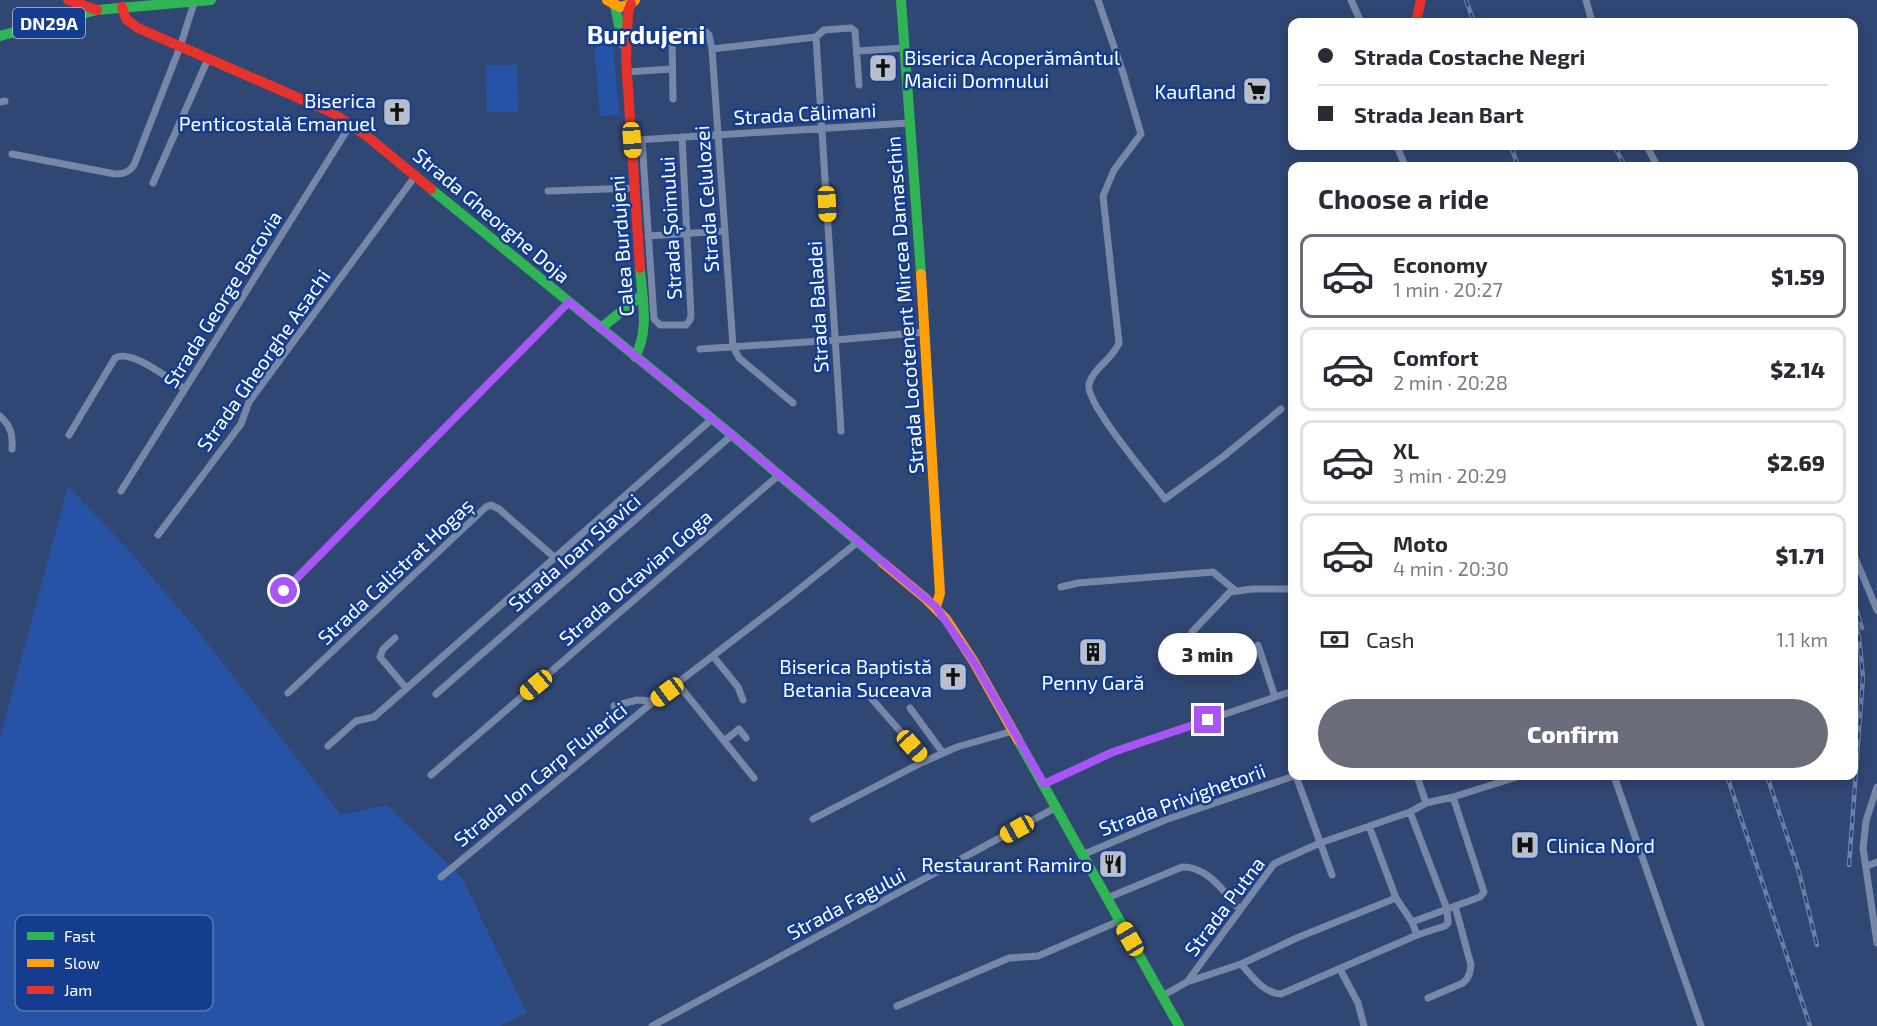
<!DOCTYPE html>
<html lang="en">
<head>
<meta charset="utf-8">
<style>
	:root { --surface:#fff; --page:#f2f2f3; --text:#2b2b33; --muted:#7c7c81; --line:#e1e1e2; --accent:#6a6d79 }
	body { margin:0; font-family:"Exo 2",sans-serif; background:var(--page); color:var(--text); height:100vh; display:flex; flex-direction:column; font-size:22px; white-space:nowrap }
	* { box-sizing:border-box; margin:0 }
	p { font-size:20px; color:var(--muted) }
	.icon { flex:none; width:33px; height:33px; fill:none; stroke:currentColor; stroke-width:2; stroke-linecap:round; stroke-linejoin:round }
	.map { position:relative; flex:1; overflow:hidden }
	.panel { position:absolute; left:1288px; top:162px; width:570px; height:618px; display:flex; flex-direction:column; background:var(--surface); border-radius:12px; box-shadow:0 3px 15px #0003 }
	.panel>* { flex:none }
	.banner { position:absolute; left:1288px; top:18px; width:570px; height:132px; border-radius:12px; box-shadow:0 3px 15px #0003; display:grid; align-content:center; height:132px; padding:0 30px; background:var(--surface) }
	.end { position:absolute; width:27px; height:27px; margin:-14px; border:8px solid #a855f7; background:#fff; box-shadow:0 0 0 3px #fff }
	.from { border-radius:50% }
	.bubble { position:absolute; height:42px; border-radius:21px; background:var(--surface); box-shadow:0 3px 15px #0003; font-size:20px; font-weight:800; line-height:42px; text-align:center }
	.car { position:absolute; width:18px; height:36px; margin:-18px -9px; border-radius:8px; box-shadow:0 0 4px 2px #0007; background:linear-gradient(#f5c518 24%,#345 0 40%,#f5c518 0 76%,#345 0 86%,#f5c518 0) }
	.banner b { display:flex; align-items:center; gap:21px; height:57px; font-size:22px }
	.banner b+b { border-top:2px solid var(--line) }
	.banner i { width:15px; height:15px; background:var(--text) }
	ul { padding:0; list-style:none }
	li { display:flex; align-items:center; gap:18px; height:84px; margin:0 12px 9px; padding:0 18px; border:3px solid var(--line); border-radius:12px }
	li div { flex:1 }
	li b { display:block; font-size:22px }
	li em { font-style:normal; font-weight:800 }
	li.selected { border-color:var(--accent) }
	li>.icon { width:54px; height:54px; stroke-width:1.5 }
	h2 { padding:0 30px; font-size:27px; line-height:72px }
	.pay { display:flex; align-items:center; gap:15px; height:66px; padding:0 30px; font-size:22px }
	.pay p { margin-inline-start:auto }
	.cta { display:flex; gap:12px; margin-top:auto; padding:12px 30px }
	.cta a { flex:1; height:69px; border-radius:36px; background:var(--accent); color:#fff; font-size:24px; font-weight:800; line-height:69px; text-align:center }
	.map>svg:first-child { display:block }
</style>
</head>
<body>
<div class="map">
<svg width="1877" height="1026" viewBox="0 0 1877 1026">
	<rect width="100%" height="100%" fill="#304673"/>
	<path fill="#2753a6" d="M594 43H613L619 115 600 116Z
		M486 65H517L518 112H487Z
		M68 486 125 546 198 631 341 815 387 805 462 878 527 1013 499 1026H0V738Z"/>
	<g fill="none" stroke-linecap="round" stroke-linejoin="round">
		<path stroke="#7787a7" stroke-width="7" d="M1098 0 1123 73 1141 134 1114 170 1103 196 1119 343C1112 360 1094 367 1089 384 1084 402 1152 481 1165 499L1224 456 1281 409
			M1351 0 1361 22
			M1586 0 1592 22
			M816 37 841 431
			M712 49 816 37 824 30 851 28 855 31 859 85
			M858 51 904 48
			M627 72 671 69
			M673 99 672 36 676 32H706L709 35 712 49 733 346 739 358 793 403
			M0 102 5 101
			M637 140 909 123
			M642 140 654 319 660 325H686L690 320 691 315 682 137
			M1397 146 1405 166
			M1647 146 1657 166
			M12 154 115 174C124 174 129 172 134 165L180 47 195 0
			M153 183 208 59
			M548 191 635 188
			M648 236 725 231
			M700 349 836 340 925 332
			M0 416C11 426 13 435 12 449
			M69 435 115 358C131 348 170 380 185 389
			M121 491 351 124
			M158 535 241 424 249 402 416 175
			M1854 555 1877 610
			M1061 587 1078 583 1213 572 1236 591
			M284 592 569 302
			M1192 632 1230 592 1252 589H1293
			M395 638 383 649 380 657 406 688
			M1258 645 1275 697
			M713 656 738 687 743 700
			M678 684 754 778
			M288 693 486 507 491 505 499 509 554 557
			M436 694 732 435
			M872 699 926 761
			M614 706 637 700 654 701
			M910 708 943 753
			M724 741 739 729 746 738
			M328 746 356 721 374 717 712 419
			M431 775 779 475
			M1296 776 1332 875
			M1417 776 1426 803
			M1614 776 1701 1026
			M1044 784 1113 752 1293 691
			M1877 787 1866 821 1863 848 1877 943
			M1410 812 1447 909 1448 923 1445 926 1417 935
			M813 819 921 763 957 747 1013 731
			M1082 855 1165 820 1294 776
			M1867 866 1877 862
			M441 877 654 701 792 595 859 541
			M1107 898 1182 867C1208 866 1225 893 1240 910
			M1412 922 1480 897 1484 892 1453 797
			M1241 964C1252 976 1263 993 1281 994L1417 935 1412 922 1396 898 1369 826
			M1340 969 1358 1003 1364 1026
			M1187 982 1274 864 1280 861 1320 843 1410 812 1426 803 1453 797 1520 776
			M1162 996 1187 982 1241 964 1299 937 1396 898
			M1428 998 1463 983C1469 978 1470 973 1471 965L1455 906
			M897 1006 1009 958 1038 956 1119 921
			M652 1026 1055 808"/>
		<path stroke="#30b455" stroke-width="10" d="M901 0 921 274
			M615 6 623 44
			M0 36 97 10 211 0
			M431 189 732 435 883 563
			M601 328 642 295
			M635 357C650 330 642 298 640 268
			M1018 740 1179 1026"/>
		<path stroke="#ff9f0a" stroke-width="10" d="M607 0 620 7 631 4 635 0
			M921 274 940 593 936 607
			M883 563 925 598 946 619 974 662 1018 740"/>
		<path stroke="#e5322d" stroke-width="10" d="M68 0 97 10
			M631 4 628 12 626 59 640 268
			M122 7 126 19 138 28 333 113 368 137 431 189
			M1416 22 1421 0"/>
		<g stroke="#6f7f9e" stroke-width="4.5">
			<path id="rail" d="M1466 0 1474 22
				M1511 146 1518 166
				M1614 146 1625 166
				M1854 602 1862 628
				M1727 776 1810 1026
				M1767 776 1799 872 1817 945
				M1849 865 1863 677 1859 637 1854 619"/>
		</g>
		<use href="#rail" stroke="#143d8f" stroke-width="2" stroke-dasharray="7" stroke-linecap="butt"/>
	</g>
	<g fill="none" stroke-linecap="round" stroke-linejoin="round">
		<path stroke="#a855f7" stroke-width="8" d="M284 591 569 302 732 435 936 607 974 662 1044 784 1113 752 1208 720"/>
	</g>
	<defs>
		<g id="church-square" transform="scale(1.5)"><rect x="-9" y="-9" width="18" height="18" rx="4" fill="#b7bece" stroke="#143d8f"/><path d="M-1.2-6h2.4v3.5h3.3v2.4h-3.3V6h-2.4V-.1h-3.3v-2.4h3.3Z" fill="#111"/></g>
		<g id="supermarket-square" transform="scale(1.5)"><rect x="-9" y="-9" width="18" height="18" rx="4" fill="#b7bece" stroke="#143d8f"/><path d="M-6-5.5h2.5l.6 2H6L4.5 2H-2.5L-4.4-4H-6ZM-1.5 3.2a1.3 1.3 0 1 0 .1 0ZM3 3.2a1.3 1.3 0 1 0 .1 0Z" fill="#111"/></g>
		<g id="building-square" transform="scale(1.5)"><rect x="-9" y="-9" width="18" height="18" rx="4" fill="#b7bece" stroke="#143d8f"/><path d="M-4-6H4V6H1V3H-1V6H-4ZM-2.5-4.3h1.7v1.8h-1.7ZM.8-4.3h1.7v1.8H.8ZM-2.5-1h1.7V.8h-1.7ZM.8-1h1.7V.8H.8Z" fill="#111"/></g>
		<g id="hospital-square" transform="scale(1.5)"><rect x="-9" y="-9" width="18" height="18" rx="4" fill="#b7bece" stroke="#143d8f"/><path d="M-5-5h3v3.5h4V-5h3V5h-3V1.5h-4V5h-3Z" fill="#111"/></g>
		<g id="restaurant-square" transform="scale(1.5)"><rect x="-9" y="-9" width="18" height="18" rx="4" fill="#b7bece" stroke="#143d8f"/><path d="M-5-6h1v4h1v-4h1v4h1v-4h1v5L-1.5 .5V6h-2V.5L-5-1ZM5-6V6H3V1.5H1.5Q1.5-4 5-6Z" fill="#111"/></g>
	</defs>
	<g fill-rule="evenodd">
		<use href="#church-square" x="883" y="68"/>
		<use href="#supermarket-square" x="1257" y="91"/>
		<use href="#church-square" x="397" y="112"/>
		<use href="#building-square" x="1093" y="652"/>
		<use href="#church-square" x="953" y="677"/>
		<use href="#hospital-square" x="1525" y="845"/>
		<use href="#restaurant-square" x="1113" y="864"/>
	</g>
	<g text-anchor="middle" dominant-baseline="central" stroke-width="5" stroke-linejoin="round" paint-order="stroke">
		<rect fill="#143d8f" stroke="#b8c5dd" stroke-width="1.5" x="13" y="8" width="72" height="30" rx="4.5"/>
		<g font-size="18" font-weight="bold" fill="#fff">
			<text x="49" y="23">DN29A</text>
		</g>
		<g font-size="20" fill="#fff" stroke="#143d8f" text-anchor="end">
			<text x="904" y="57" text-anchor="start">Biserica Acoperământul<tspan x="904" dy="23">Maicii Domnului</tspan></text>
			<text x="1236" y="91">Kaufland</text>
			<text x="376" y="100">Biserica<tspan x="376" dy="23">Penticostală Emanuel</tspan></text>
			<text x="932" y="666">Biserica Baptistă<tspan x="932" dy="23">Betania Suceava</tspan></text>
			<text x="1093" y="682" text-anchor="middle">Penny Gară</text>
			<text x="1546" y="845" text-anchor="start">Clinica Nord</text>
			<text x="1092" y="864">Restaurant Ramiro</text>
		</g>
		<g font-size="20" fill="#fff" stroke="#143d8f">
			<text transform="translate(805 113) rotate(-3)">Strada Călimani</text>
			<text transform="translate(706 199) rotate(-94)">Strada Celulozei</text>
			<text transform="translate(492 215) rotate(40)">Strada Gheorghe Doja</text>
			<text transform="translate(670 228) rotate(-93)">Strada Șoimului</text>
			<text transform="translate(621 246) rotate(-94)">Calea Burdujeni</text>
			<text transform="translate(222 299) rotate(-58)">Strada George Bacovia</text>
			<text transform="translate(904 305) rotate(-94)">Strada Locotenent Mircea Damaschin</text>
			<text transform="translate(817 307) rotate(-93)">Strada Baladei</text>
			<text transform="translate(263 360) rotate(-55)">Strada Gheorghe Asachi</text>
			<text transform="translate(574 552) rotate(-41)">Strada Ioan Slavici</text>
			<text transform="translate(395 571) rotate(-43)">Strada Calistrat Hogaș</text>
			<text transform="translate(635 577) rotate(-41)">Strada Octavian Goga</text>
			<text transform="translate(540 774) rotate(-39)">Strada Ion Carp Fluierici</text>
			<text transform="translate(1182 799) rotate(-20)">Strada Privighetorii</text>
			<text transform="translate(846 903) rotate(-28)">Strada Fagului</text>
			<text transform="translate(1224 906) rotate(-53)">Strada Putna</text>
		</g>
		<g font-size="26" font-weight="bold" fill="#fff" stroke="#143d8f">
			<text x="646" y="33">Burdujeni</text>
		</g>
	</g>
	<rect x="15" y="915" width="198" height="96" rx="9" fill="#143d8f" stroke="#5a77b1" stroke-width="1.5"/>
	<rect x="27" y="932" width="27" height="8" fill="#30b455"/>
	<rect x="27" y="959" width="27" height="8" fill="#ff9f0a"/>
	<rect x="27" y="986" width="27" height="8" fill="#e5322d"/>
	<g font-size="16" fill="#fff">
		<text x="64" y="942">Fast</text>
		<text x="64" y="969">Slow</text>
		<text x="64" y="996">Jam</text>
	</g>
</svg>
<i class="end from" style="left:284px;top:591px"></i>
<i class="end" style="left:1208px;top:720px"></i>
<div class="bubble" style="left:1158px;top:633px;width:99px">3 min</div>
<i class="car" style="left:632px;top:140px;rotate:176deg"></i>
<i class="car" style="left:827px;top:204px;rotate:177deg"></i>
<i class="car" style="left:536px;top:685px;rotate:230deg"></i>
<i class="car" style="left:667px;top:692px;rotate:233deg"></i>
<i class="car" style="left:912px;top:746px;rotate:138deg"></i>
<i class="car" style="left:1017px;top:829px;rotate:241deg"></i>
<i class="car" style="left:1130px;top:939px;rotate:330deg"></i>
<div class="banner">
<b><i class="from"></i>Strada Costache Negri</b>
<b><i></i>Strada Jean Bart</b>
</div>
<section class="panel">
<h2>Choose a ride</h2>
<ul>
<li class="selected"><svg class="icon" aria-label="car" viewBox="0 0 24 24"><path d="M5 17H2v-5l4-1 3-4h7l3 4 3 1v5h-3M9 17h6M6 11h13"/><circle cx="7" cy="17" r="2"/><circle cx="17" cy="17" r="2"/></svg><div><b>Economy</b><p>1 min · 20:27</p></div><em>$1.59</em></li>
<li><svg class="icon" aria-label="car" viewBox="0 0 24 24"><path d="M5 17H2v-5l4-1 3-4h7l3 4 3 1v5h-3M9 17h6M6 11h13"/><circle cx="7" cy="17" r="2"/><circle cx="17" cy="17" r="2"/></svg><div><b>Comfort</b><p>2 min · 20:28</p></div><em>$2.14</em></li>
<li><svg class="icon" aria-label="car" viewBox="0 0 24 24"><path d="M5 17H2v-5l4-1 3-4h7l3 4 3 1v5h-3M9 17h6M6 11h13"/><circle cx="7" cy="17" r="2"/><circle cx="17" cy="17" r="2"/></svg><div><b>XL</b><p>3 min · 20:29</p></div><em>$2.69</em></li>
<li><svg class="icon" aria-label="car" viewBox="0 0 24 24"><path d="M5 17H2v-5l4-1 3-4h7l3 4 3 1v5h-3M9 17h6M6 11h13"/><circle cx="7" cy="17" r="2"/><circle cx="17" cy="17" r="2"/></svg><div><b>Moto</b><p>4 min · 20:30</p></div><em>$1.71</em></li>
</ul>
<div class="pay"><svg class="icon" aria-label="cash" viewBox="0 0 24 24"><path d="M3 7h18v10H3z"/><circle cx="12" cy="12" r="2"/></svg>Cash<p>1.1 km</p></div>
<div class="cta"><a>Confirm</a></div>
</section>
</div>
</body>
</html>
